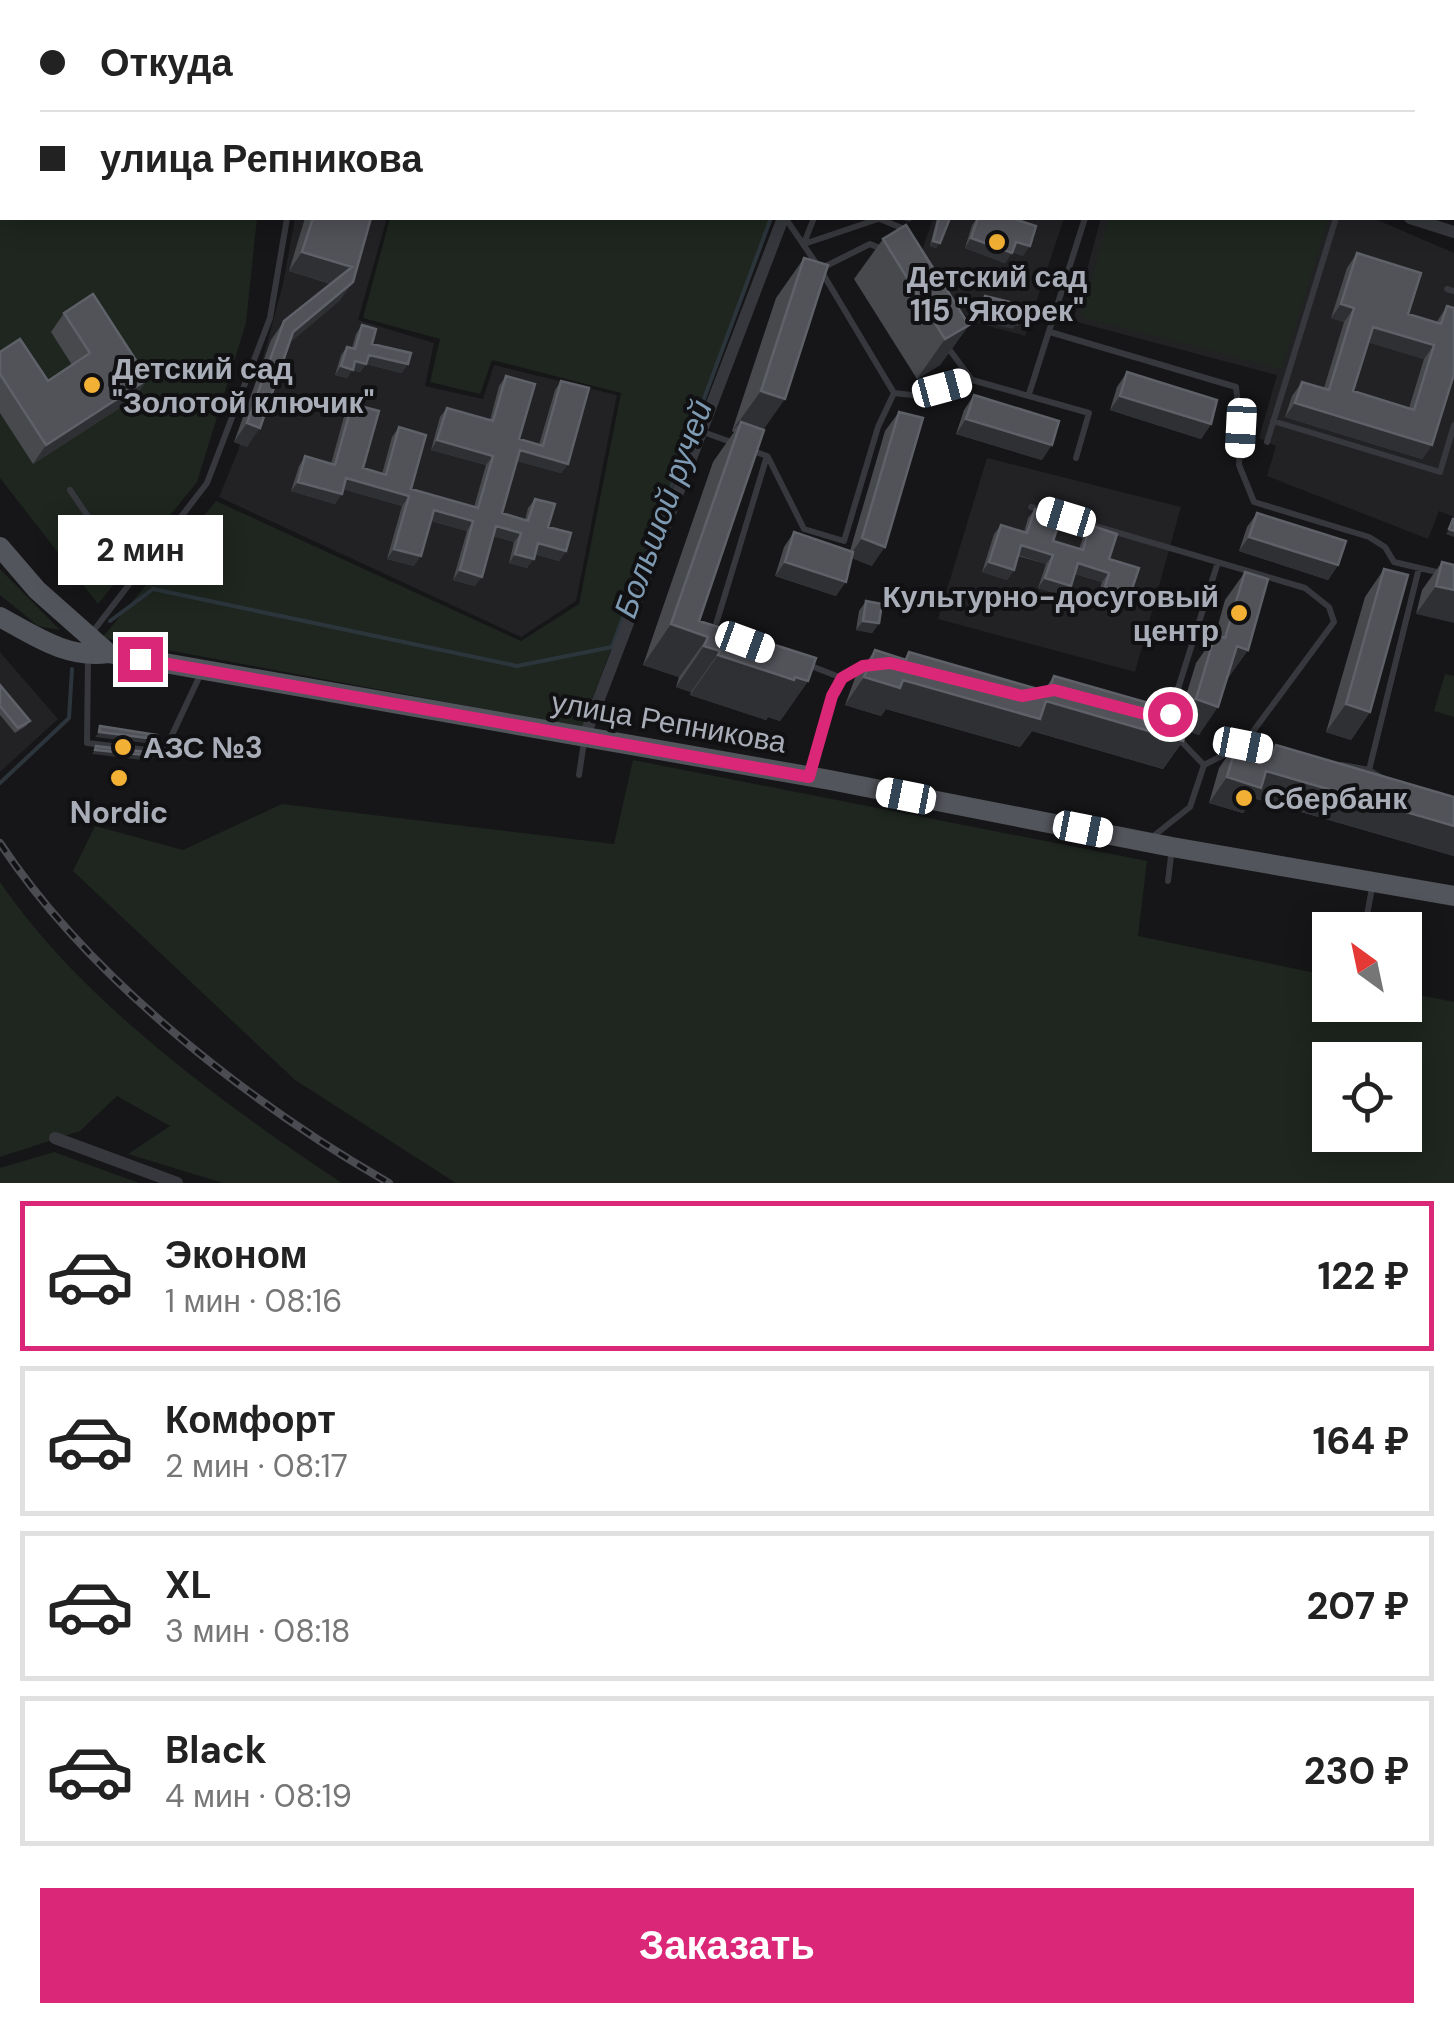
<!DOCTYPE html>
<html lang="ru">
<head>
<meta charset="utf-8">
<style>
	:root { --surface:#fff; --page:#f2f2f2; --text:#222; --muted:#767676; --line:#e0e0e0; --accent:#db2777 }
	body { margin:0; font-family:"DM Sans",sans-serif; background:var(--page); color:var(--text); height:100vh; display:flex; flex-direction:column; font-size:38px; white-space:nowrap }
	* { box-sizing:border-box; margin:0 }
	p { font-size:32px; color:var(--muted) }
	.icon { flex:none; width:55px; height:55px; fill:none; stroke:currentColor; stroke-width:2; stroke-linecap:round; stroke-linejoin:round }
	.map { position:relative; height:1183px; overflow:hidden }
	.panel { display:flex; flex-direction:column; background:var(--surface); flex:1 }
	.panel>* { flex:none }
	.hud { position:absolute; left:0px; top:0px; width:1455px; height:220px; box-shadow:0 5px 25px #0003; display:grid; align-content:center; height:220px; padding:0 40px; background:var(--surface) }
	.needle { width:65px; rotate:327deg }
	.tools { position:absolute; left:1312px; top:912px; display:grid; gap:20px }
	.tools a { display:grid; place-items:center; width:110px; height:110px; border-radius:0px; background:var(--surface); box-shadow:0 5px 25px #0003; font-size:50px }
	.end { position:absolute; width:45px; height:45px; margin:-22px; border:12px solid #db2777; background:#fff; box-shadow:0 0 0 5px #fff }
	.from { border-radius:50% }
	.bubble { position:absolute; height:70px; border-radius:0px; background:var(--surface); box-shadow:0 5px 25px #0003; font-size:32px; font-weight:700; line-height:70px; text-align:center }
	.car { position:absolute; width:30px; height:60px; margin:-30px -15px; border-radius:12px; box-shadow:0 0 8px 2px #0007; background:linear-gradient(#fff 24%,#345 0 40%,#fff 0 76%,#345 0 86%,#fff 0) }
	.hud b { display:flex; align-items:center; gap:35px; height:95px; font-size:38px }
	.hud b+b { border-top:2px solid var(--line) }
	.hud i { width:25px; height:25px; background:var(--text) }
	ul { padding:18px 0 0; list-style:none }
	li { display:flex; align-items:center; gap:30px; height:150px; margin:0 20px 15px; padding:0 20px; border:5px solid var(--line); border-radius:0px }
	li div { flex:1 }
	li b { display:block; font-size:38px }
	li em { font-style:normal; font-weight:700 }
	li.on { border-color:var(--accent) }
	li>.icon { width:90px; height:90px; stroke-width:1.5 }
	.primary-button { display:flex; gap:20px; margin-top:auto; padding:20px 40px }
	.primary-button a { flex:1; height:115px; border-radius:0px; background:var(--accent); color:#fff; font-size:40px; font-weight:700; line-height:115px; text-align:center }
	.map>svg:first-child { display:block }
</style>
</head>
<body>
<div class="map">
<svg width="1454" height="1183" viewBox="0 0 1454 1183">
	<rect width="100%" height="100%" fill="#161618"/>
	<path fill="#222225" d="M295 218H387L358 320 434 343 425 386 483 399 494 365 617 395 576 601 521 637 219 497 238 451 283 284Z
		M933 218H1064L1025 336 973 322 937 289 920 256Z
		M1101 218H1373L1454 253V517L1439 511 1428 539 1267 476 1276 446 1259 438 1277 375 1073 321Z
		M987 458 1181 507 1135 672 938 619Z
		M0 652 58 719 0 772Z"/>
	<path fill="#1e261f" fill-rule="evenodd" d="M0 0H478L2 2V218H257L246 323 197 482 98 604 0 478Z
		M390 218H771L582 727 102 638 216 501 521 641 579 604 621 393 492 360 480 394 430 382 440 339 363 318Z
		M1109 218H1329L1282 369 1081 317Z
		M0 569 60 630 38 626 0 595Z
		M1445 674 1454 676V717L1434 711Z
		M633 760 1147 861 1138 936 1330 976V1005H1405V992L1454 1002V1183H456L295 1080 73 871 95 826 183 850 282 804 614 844ZM1330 1060H1405V1135H1330Z
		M0 882C80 1000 223 1104 342 1183H223L128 1154 170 1126 117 1096 80 1131 0 1157Z
		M54 1152 139 1183H0V1168Z"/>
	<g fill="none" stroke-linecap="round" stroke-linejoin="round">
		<path stroke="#2c353c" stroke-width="4" d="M868 2 869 0
			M110 621 153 589 517 666 612 647 771 218
			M0 783 69 718 72 669"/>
		<path stroke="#37383d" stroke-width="6" d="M1056 0 1063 2
			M1139 0 1140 2
			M898 2 899 0
			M1207 2 1208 0
			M1432 2 1433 0
			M786 219 820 269 894 393 912 395 972 380 1089 413 1076 458
			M880 219 904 229
			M804 243 814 218
			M804 244 881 218
			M824 267 870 244 884 250
			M1447 289 1454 291
			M1050 332 1236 387 1241 429 1239 465 1254 502 1369 537 1385 547 1394 562 1454 576
			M946 345 972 380
			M1029 394 1085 218
			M1273 421 1440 472 1454 425
			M703 432 734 443
			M1267 442 1336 218
			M768 457 804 529 844 541 878 427 894 393
			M70 490 132 581
			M1031 507 1305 588 1329 607 1334 622 1243 745 1204 765 1190 807 1151 838
			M714 631 767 456 750 450
			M91 634 207 483 270 318 287 218
			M88 657 87 743 164 752 202 671
			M806 664 842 678
			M1170 714 1218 562
			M1177 737 1204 765
			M1249 746 1276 752
			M1342 765 1369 770 1382 778
			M1369 770 1419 568
			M810 773C820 737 825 671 871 665
			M579 775 584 742
			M1168 881 1172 848
			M1367 915 1372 888"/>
		<path stroke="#37383d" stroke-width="12" d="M709 0 714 2
			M882 2 884 0
			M1410 218 1454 232
			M584 738 783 218
			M55 1138 177 1183"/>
		<path stroke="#53555c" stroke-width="20" d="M0 547 37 590 108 653
			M0 617C35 636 67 659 108 653L830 780 1172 847 1454 896"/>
		<g stroke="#4a4c52" stroke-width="8">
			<path id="rail" d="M0 843C90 979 248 1102 389 1183"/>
		</g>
		<use href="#rail" stroke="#111113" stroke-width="4" stroke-dasharray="11" stroke-linecap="butt"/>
	</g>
	<path fill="#47494d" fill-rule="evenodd" d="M1452 118 1454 120V189L1452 187Z
		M305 218H371L353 282 339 301 289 343 247 447 234 442 271 340 284 321 331 284 289 271Z
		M937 218H950L936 248 930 246Z
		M977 218H1018L1023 256 1012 252 1005 263 965 248 972 225Z
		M883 239 969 325 940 365 917 379 854 279Z
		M1357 253 1408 314 1436 323 1447 306 1432 445 1422 459 1285 417 1292 396 1302 382 1324 388 1344 322 1331 318 1347 268ZM1368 342 1424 359 1409 408 1353 391Z
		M804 258 763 430 699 621 808 681 780 721 768 717 766 720 690 695 691 692 676 687 679 677 643 665 713 462 734 432 732 431 776 298Z
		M64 313 135 398 33 464 0 413V352L48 381 72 365 51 332Z
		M362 325 372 344 402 373 366 364 360 372 352 370 347 378 335 375 341 355 347 347 352 348 356 334Z
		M1127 372 1211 424 1201 439 1110 410 1117 387Z
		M506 376 519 439 539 445 555 390 561 381 568 464 561 473 517 461 502 513 525 520 528 508 535 499 548 527 566 551 559 561 535 554 527 568 509 563 514 542 493 536 475 586 453 580 467 531 431 521 414 566 387 559 402 506 343 489 335 504 291 491 299 466 305 456 331 464 345 413 352 404 363 468 382 474 392 437 399 427 411 489 474 507 486 465 431 450 440 417 447 408 490 420 499 386Z
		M974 395 1042 460 956 434 964 410Z
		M899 412 872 566 852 558 836 596 775 576 784 547 794 532 850 551 885 431Z
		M1035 509 1053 541 1079 549 1084 535 1090 525 1109 559 1121 614 1095 606 1102 582 1075 574 1064 596 1038 588 1046 564 1018 556 1014 570 1007 580 982 572 994 534 1001 525 1024 532 1028 518Z
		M1257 513 1338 565 1328 580 1239 551 1247 527Z
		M1442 562 1454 565 1416 614 1422 590Z
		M1384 569 1370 712 1351 740 1326 732 1365 597Z
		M1245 572 1248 650 1228 678 1199 735 1186 730 1183 741 1163 769 1032 731 1020 747 886 709 881 716 845 705 855 678 875 650 904 660 909 652 1044 690 1054 676 1181 712 1196 663 1215 636 1225 600Z
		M866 601 879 623 872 633 856 630 859 611Z
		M0 685 30 721 26 726 15 733 0 715Z
		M1237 742 1271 752 1276 745 1454 797V856L1253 798 1243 813 1209 803 1219 768Z"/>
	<path fill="#2f3033" d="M935 0H982L989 2H933Z
		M896 218H913L910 222Z
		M971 238 1012 253 1005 263 965 248Z
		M933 241 940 243 936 248 930 246Z
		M1016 242 1030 246 1023 256 1009 251Z
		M302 252 352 267 339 286 289 271Z
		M353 282 339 301 280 351 293 332Z
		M1341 304 1354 308 1344 322 1331 318Z
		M981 315 1017 324 1013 329 977 320Z
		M969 325 940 365 917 379 945 339Z
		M1373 327 1434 345 1424 359 1363 341Z
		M369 355 408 364 402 373 366 364 360 372 352 370 347 378 335 375 341 366Z
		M148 379 135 398 33 464 46 445Z
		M761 391 785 399 757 439 741 422 732 431Z
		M1120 396 1211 424 1201 439 1110 410Z
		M1295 403 1432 445 1422 459 1285 417Z
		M966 419 1052 445 1042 460 956 434Z
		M247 423 260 428 247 447 234 442Z
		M437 440 493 456 486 465 431 450Z
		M520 450 568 464 561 473 513 460Z
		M346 478 409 496 402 506 339 488Z
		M298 482 342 494 335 504 291 491Z
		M434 510 473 521 467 531 427 520Z
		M496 526 521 533 514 542 490 535Z
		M1449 529 1454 531V537L1446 534Z
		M1249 537 1338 565 1328 580 1239 551Z
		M862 538 885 547 872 566 849 557Z
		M538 543 566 551 559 561 532 553Z
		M1021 545 1053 555 1046 564 1015 554Z
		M394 549 421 556 414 566 387 559Z
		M515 554 534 559 527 568 509 563Z
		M785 562 846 582 836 596 775 576Z
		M989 562 1014 570 1007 580 982 572Z
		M1078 563 1109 573 1102 582 1072 573Z
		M460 570 482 577 475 586 453 580Z
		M1045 578 1071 586 1064 596 1038 588Z
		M1436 586 1454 590V623L1416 614Z
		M1102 597 1127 604 1121 614 1095 606Z
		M863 621 879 623 872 633 856 630Z
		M671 624 708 637 679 677 643 665Z
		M704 646 720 651 691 692 676 687Z
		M1237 646 1248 650 1228 678Z
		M718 655 795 677 808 681 780 721 768 717 766 720 690 695Z
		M864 677 903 680 1046 701 1183 741 1163 769 1032 731 1020 747 886 709 881 716 845 705Z
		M1196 699 1218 707 1199 735 1176 727Z
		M1346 704 1370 712 1351 740 1326 732Z
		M99 732 156 739 153 744 95 737Z
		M95 750 154 756 151 761 92 754Z
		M1266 771 1454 826V856L1253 798 1243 813 1209 803 1227 777Z"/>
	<path fill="#525359" stroke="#5f6168" stroke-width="2.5" fill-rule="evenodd" d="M782 0H815L814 2H786Z
		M918 0H943L942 2H918Z
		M982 0H1055L1062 2H989Z
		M1229 0H1268L1266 2H1226Z
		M1454 34V74L1452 75V36Z
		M1452 118 1454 120V157L1452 155Z
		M313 218H371L353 282 293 332 260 428 247 423 284 321 352 267 302 252Z
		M939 218H950L940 243 933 241Z
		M978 218H1018L1017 220 1036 226 1030 246 1016 242 1012 253 971 238Z
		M906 225 969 325 945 339 883 239Z
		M1357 253 1421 273 1408 314 1441 324 1447 306 1454 308V374L1432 445 1295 403 1302 382 1329 390 1354 308 1341 304ZM1373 327 1434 345 1414 410 1353 391Z
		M804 258 828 265 785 399 761 391Z
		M93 294 148 379 46 445 0 374V352L20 339 48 381 90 353 64 313Z
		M985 296 1022 305 1017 324 981 315Z
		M362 325 376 329 372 344 411 353 408 364 369 355 366 364 355 361 353 370 341 366 347 347 355 349Z
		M1127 372 1217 400 1211 424 1120 396Z
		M506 376 535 384 519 439 543 446 561 381 589 388 568 464 520 450 502 513 528 521 535 499 555 504 548 527 571 533 566 551 538 543 534 559 515 554 521 533 496 526 482 577 460 570 473 521 434 510 421 556 394 549 409 496 346 478 342 494 298 482 305 456 335 465 352 404 379 411 363 468 386 475 399 427 426 435 411 489 478 508 493 456 437 440 447 408 493 421Z
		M974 395 1059 421 1052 445 966 419Z
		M899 412 923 418 885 547 862 538Z
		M741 422 764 430 699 621 816 658 808 681 795 677 794 680 718 655 720 651 704 646 708 637 671 624Z
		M1035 509 1061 517 1053 541 1083 550 1090 525 1117 534 1109 559 1139 568 1127 604 1102 597 1109 573 1078 563 1071 586 1045 578 1053 555 1021 545 1014 570 989 562 1001 525 1027 533Z
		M1257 513 1346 541 1338 565 1249 537Z
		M1453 519H1454V531L1449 529Z
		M794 532 853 552 846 582 785 562Z
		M1442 562 1454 565V590L1436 586Z
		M1384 569 1408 575 1370 712 1346 704Z
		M1245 572 1268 579 1248 650 1237 646 1218 707 1196 699 1215 635 1225 638Z
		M866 601 882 604 879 623 863 621Z
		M875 650 906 660 909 652 1048 692 1054 676 1191 715 1183 741 1046 701 1040 719 903 680 900 688 864 677Z
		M0 685 30 721 18 728 0 706Z
		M100 726 157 735 156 739 99 732Z
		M1237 742 1273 753 1276 745 1454 797V826L1266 771 1261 788 1227 777Z
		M96 746 155 753 154 756 95 750Z"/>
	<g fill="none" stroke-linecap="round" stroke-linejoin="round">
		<path stroke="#db2777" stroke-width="12" d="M140 659 809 777 832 696 842 678 863 666 890 663 1022 696 1054 690 1145 714 1164 724 1170 714"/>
	</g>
	<g fill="#f2b134" stroke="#111113" stroke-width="4">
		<circle cx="997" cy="242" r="10"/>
		<circle cx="92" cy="385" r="10"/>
		<circle cx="1239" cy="613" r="10"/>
		<circle cx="123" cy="747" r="10"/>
		<circle cx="119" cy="778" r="10"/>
		<circle cx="1244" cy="798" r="10"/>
	</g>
	<g text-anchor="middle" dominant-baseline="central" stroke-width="8" stroke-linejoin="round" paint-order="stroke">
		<g font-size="30" font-weight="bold" fill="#a8adb8" stroke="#111113" text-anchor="start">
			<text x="997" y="276" text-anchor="middle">Детский сад<tspan x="997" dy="34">115 "Якорек"</tspan></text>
			<text x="112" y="368">Детский сад<tspan x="112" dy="34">"Золотой ключик"</tspan></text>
			<text x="1219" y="596" text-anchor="end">Культурно-досуговый<tspan x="1219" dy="34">центр</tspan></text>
			<text x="143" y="747">АЗС №3</text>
			<text x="1264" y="798">Сбербанк</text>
			<text x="119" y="812" text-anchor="middle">Nordic</text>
		</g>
		<g font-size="30" fill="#a8adb8" stroke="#111113">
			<text transform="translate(669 722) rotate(10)">улица Репникова</text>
		</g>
		<g font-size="32" font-style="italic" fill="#7f9bb3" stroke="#111113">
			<text transform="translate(663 509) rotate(-70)">Большой ручей</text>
		</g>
	</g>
</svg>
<div class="tools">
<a><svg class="needle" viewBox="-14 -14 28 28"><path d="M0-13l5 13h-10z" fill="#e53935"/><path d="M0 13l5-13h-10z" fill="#767676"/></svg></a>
<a><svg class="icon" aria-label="locate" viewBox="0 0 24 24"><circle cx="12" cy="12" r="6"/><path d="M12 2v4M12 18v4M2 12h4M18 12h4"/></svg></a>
</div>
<i class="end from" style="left:1170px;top:714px"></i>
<i class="end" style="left:140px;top:659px"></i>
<div class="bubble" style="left:58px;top:515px;width:165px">2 мин</div>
<i class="car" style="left:942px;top:388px;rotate:75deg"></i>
<i class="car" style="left:1241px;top:428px;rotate:183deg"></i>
<i class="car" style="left:1066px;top:517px;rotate:287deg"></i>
<i class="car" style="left:745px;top:642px;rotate:110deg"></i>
<i class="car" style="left:1243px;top:745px;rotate:101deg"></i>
<i class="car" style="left:906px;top:796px;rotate:281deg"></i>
<i class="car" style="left:1083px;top:829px;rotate:101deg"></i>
<div class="hud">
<b><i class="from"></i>Откуда</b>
<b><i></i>улица Репникова</b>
</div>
</div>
<section class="panel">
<ul>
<li class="on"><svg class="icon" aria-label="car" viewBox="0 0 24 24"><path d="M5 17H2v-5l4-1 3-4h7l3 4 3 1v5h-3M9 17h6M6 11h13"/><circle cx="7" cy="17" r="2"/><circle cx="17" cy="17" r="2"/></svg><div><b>Эконом</b><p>1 мин · 08:16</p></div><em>122 ₽</em></li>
<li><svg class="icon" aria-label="car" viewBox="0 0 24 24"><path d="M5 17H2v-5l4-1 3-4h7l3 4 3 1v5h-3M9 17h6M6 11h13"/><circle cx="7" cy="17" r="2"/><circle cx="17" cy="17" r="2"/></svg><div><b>Комфорт</b><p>2 мин · 08:17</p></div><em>164 ₽</em></li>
<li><svg class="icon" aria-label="car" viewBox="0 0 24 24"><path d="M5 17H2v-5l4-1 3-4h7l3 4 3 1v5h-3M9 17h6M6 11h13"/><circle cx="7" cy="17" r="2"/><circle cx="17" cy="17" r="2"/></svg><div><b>XL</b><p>3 мин · 08:18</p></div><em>207 ₽</em></li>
<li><svg class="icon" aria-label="car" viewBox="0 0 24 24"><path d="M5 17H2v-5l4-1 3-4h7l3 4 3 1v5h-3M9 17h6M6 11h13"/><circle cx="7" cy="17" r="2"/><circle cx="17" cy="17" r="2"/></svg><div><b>Black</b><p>4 мин · 08:19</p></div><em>230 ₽</em></li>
</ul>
<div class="primary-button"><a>Заказать</a></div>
</section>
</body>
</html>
